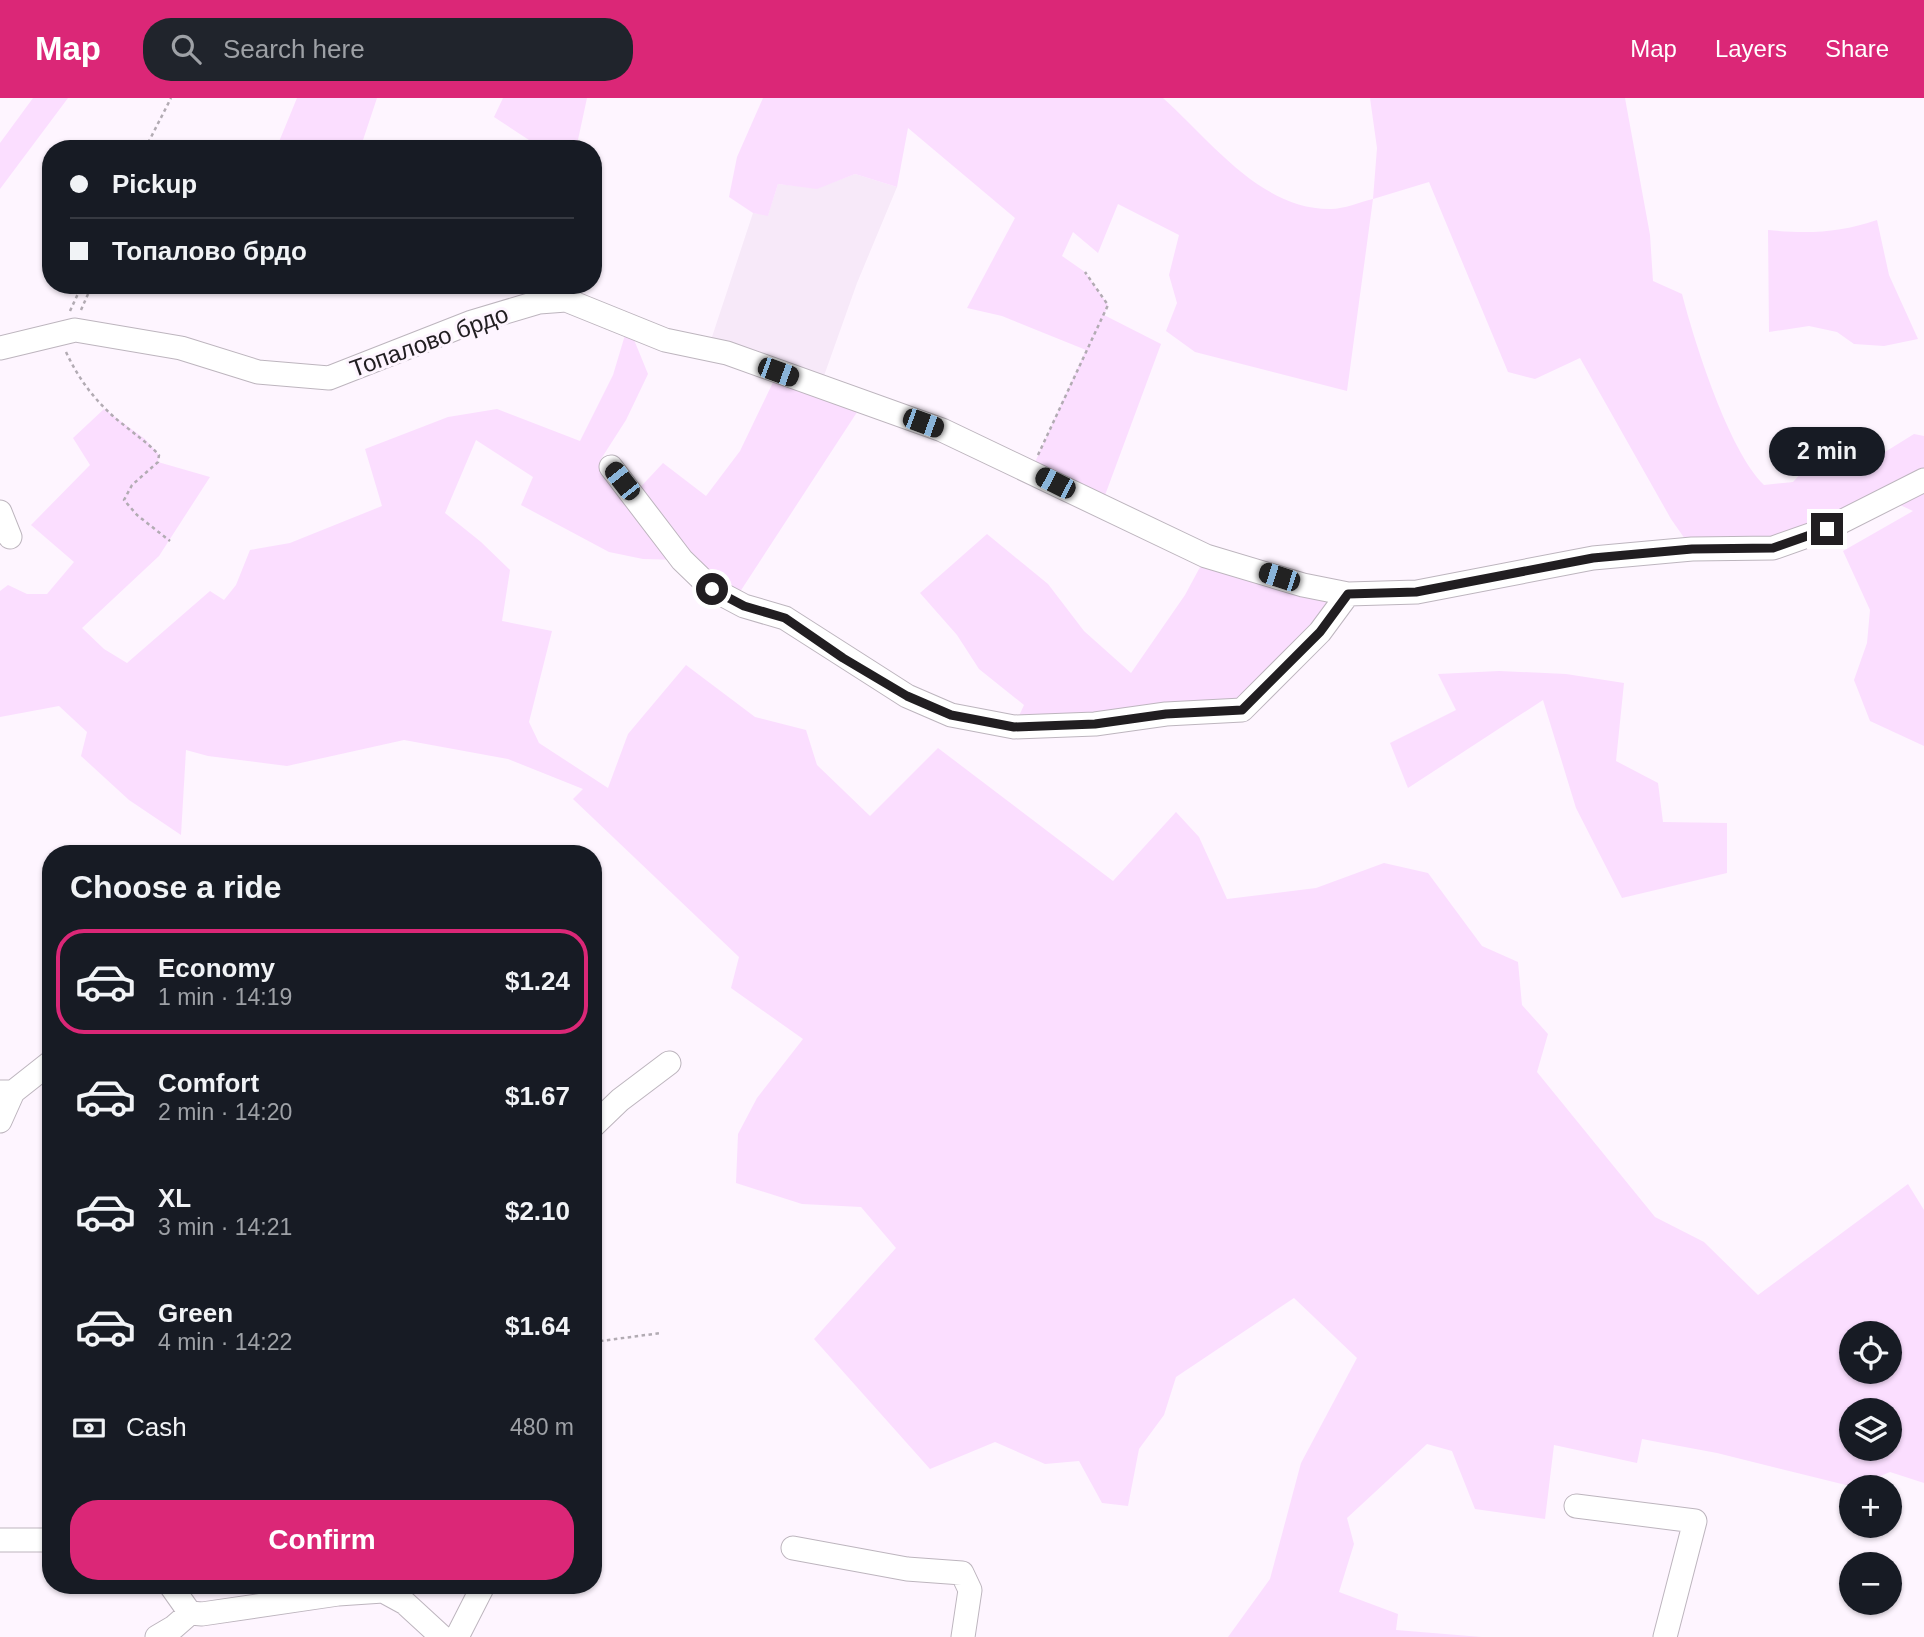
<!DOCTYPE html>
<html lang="en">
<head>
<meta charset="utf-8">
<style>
	:root { --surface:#171b24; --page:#20242c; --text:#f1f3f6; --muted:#9ea1a6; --line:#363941; --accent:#db2777 }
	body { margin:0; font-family:Helvetica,sans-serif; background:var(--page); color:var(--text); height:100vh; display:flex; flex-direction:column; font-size:26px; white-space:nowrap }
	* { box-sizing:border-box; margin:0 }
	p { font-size:23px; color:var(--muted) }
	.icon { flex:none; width:38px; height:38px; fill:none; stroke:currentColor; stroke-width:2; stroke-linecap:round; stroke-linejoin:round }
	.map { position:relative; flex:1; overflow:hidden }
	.drawer { position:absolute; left:42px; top:747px; width:560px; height:749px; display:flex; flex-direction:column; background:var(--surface); border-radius:28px; box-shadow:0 2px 5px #0004 }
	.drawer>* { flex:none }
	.guide { position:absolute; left:42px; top:42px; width:560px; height:154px; border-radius:28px; box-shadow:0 2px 5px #0004; display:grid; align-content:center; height:154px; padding:0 28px; background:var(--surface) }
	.buttons { position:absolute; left:1839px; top:1223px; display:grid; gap:14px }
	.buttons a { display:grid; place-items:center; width:63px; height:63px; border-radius:50%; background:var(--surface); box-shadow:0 2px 5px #0004; font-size:35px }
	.end { position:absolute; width:32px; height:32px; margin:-16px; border:9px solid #211e21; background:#fff; box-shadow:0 0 0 4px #fff }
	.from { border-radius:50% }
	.bubble { position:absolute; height:49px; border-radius:24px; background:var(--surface); box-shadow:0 2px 5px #0004; font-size:23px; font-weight:700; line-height:49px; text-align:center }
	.car { position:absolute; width:21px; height:42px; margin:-21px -10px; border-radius:9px; box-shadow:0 0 5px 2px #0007; background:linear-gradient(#222 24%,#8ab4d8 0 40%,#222 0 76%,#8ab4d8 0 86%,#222 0) }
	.guide b { display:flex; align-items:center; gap:24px; height:66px; font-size:26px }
	.guide b+b { border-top:2px solid var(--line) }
	.guide i { width:18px; height:18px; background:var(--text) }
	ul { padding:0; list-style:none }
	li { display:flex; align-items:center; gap:21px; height:105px; margin:0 14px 10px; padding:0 14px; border:4px solid transparent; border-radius:28px }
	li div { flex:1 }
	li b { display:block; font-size:26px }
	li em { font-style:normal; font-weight:700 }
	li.active { border-color:var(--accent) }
	li>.icon { width:63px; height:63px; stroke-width:1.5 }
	h2 { padding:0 28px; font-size:32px; line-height:84px }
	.pay { display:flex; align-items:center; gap:18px; height:77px; padding:0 28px; font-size:26px }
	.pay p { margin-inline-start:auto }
	.action { display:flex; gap:14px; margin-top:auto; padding:14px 28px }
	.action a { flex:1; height:80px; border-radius:28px; background:var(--accent); color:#fff; font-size:28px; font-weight:700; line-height:80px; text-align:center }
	header { display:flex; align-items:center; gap:42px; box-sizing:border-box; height:98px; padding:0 35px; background:var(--accent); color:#fff }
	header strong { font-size:33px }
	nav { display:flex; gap:38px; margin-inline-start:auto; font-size:24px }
	.search { width:490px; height:63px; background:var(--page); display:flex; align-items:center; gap:18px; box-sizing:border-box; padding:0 24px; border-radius:28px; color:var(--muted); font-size:26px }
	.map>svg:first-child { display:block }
</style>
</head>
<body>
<header>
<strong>Map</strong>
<div class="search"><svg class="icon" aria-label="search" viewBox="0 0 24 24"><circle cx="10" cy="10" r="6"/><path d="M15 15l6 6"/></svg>Search here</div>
<nav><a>Map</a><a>Layers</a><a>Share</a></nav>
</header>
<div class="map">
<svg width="1924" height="1539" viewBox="0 0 1924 1539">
	<rect width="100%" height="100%" fill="#fef5ff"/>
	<path fill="#f7e9f9" d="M855 76 897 89 857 185 820 289 708 251 753 115 768 117 778 86 817 90Z"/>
	<path fill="#fbdeff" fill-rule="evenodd" d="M33 0H68L0 91V45Z
		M297 0H377L360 51H276Z
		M503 0H587L576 51 529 42 494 19Z
		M763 0H1163C1211 43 1261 112 1331 111 1344 111 1360 104 1373 101L1377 50 1370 0H1625L1650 137 1653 183 1682 196C1695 246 1729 353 1764 387L1793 384 1816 359 1864 367 1914 336 1924 338V648L1870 623 1854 582 1867 545 1870 512 1843 453 1913 413 1887 401 1827 431 1692 451 1671 421 1580 260 1535 281 1508 274 1429 84 1373 101 1347 293 1195 254 1166 233 1177 205 1169 177 1179 137 1118 106 1098 155 1073 134 1062 158 1085 174 1108 207 1104 217 1161 246 1101 408 1031 373 1086 252 1002 218 967 210 1015 120 908 30 897 89 855 76 817 91 778 86 768 118 753 115 729 99 737 59Z
		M1877 122 1889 177 1918 241 1884 248 1854 246 1837 234 1809 228 1769 234 1768 132C1807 136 1839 135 1877 122Z
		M628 227 648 276 626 322 601 361 633 397 663 365 706 398 740 353 776 278 863 305 734 503 682 462 643 461 609 454 521 407 533 379 476 342 445 415 481 444 510 472 502 523 552 533 529 624 539 645 608 690 628 636 686 567 755 619 806 632 817 667 870 718 938 650 1113 783 1176 714 1199 739 1227 801 1316 790 1384 765 1428 775 1482 848 1518 864 1522 907 1548 936 1537 974 1655 1119 1704 1144 1758 1197 1908 1086 1924 1112V1385L1890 1374 1854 1389 1717 1355 1642 1341 1637 1365 1554 1347 1545 1421 1475 1411 1452 1353 1427 1346 1347 1420 1354 1446 1339 1494 1398 1516 1396 1532 1482 1539H1228L1270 1481 1301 1365 1357 1260 1294 1200 1176 1279 1164 1317 1139 1351 1128 1408 1102 1405 1079 1363 1045 1366 995 1344 930 1371 814 1241 896 1150 861 1109 802 1106 736 1085 738 1036 757 1000 803 941 731 890 739 859 573 701 583 691 508 661 404 642 287 668 208 658 186 652 181 737 129 702 81 658 87 634 59 608 0 619V493L8 487 27 496H47L74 464 31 427 90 367 73 340 104 311 145 341 159 357 158 364 210 379 159 458 82 530 104 551 127 565 210 493 224 502 236 487 250 452 290 445 382 408 365 351 448 319 497 311 580 343 613 277ZM1852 1236H1890V1274H1852ZM1852 1312H1890V1351H1852Z
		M987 436 1048 486 1084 533 1131 575 1185 497 1206 458 1348 496 1242 612 1014 629 1024 607 979 571 957 537 920 495Z
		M1499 573 1566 576 1624 585 1616 663 1658 685 1663 724 1727 725V775L1622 800 1576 710 1543 602 1408 690 1390 645 1456 612 1438 576Z"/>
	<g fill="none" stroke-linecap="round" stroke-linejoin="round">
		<g stroke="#bdb5be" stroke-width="25">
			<path id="minor" d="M0 250 75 232 181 250 258 274 329 280 472 224 539 204 566 202 665 242 727 255 942 332 1206 458 1303 487 1348 496 1417 494 1593 460 1692 451 1773 450 1827 431 1924 382
				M611 369 682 462 712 491 744 508 785 520 907 598 951 617 1014 629 1095 626 1166 616 1242 612 1320 534 1348 496
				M0 414 10 439
				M0 994H13L51 964
				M0 1023 13 994
				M593 1028 620 1002 669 965
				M1576 1408 1695 1423 1665 1539
				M0 1442H51
				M793 1450 907 1471 962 1475 970 1492 963 1539
				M171 1488 190 1515
				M190 1515 202 1516 338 1496 383 1493 405 1505 442 1539
				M157 1539 174 1529 190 1515
				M457 1539 483 1488"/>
		</g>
		<path stroke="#b2abb3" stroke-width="2.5" stroke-dasharray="3.5 3.5" stroke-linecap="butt" d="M145 51 171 0
			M81 212 92 187
			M70 213 82 187
			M66 254C80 284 99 308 125 328 137 338 148 345 159 357L158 364 132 387 124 402 137 417 170 443
			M1038 357 1108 207 1085 174
			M593 1244 661 1235"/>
		<use href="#minor" stroke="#fff" stroke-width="23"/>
	</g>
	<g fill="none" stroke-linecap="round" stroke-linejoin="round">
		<path stroke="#211e21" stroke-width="9" d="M712 491 744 508 785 520 843 560 907 598 951 617 1014 629 1095 626 1166 616 1242 612 1320 534 1348 496 1416 494 1593 460 1692 451 1773 450 1827 431"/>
	</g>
	<g text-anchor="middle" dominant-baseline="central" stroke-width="6" stroke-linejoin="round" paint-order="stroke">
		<g font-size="24" fill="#211e21" stroke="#fef5ff">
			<text transform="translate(429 243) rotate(-20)">Топалово брдо</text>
		</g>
	</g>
</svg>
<div class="buttons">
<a><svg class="icon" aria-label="locate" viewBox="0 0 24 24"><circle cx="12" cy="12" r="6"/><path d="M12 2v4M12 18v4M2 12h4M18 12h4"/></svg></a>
<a><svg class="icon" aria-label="layers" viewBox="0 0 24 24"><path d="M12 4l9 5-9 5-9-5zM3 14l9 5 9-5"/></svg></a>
<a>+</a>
<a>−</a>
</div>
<i class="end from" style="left:712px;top:491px"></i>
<i class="end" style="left:1827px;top:431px"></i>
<div class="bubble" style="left:1769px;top:329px;width:116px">2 min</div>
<i class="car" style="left:778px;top:274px;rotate:110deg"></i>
<i class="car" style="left:923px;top:325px;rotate:110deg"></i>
<i class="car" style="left:622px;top:383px;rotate:322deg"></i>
<i class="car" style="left:1055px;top:385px;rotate:297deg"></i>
<i class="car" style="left:1279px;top:479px;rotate:288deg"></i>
<div class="guide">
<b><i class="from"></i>Pickup</b>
<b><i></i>Топалово брдо</b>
</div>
<section class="drawer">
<h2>Choose a ride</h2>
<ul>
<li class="active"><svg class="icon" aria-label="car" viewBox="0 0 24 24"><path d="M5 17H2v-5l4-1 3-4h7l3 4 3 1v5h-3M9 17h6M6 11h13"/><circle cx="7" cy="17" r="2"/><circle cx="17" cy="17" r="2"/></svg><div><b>Economy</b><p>1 min · 14:19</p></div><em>$1.24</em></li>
<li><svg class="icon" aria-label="car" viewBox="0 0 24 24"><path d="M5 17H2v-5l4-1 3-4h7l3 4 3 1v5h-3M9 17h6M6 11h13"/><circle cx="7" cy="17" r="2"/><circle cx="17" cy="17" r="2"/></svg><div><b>Comfort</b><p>2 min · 14:20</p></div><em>$1.67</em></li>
<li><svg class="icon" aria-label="car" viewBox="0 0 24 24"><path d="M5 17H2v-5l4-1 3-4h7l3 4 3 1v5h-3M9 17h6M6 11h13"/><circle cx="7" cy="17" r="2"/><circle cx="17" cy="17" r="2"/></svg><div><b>XL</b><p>3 min · 14:21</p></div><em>$2.10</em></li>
<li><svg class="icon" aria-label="car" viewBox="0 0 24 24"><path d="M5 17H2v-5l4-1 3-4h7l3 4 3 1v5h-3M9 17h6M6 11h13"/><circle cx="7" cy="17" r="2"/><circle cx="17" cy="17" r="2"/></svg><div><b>Green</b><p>4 min · 14:22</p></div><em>$1.64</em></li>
</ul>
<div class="pay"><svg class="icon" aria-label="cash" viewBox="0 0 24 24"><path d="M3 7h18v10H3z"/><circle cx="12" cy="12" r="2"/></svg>Cash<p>480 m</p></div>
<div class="action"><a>Confirm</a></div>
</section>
</div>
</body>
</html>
